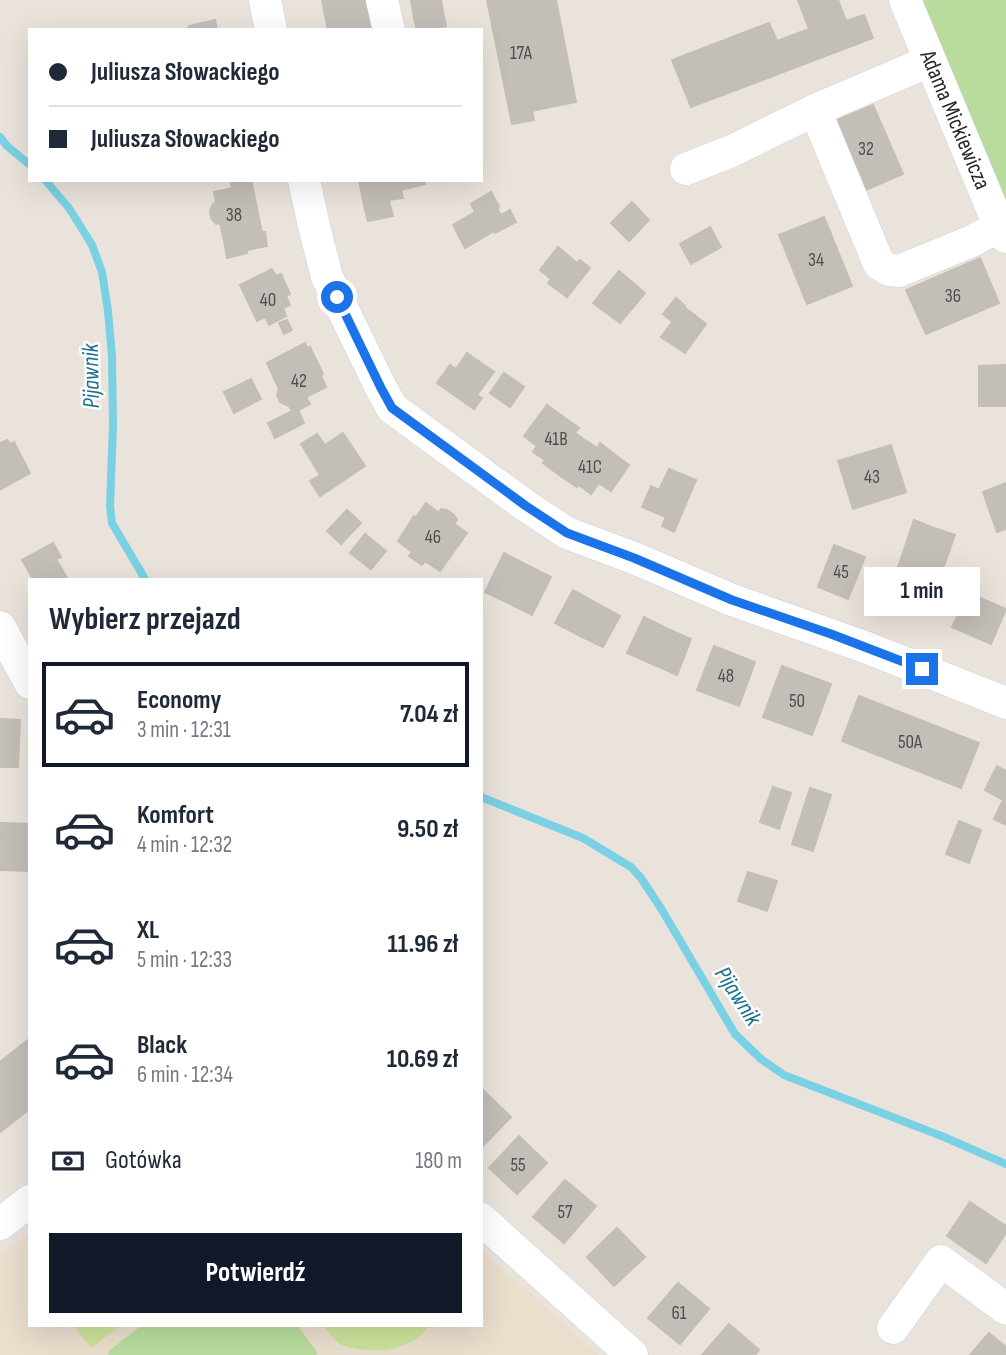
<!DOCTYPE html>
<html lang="pl">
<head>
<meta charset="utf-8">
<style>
	:root { --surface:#fff; --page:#f2f2f3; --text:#1f2937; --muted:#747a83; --line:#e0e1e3; --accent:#111827 }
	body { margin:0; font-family:"Sofia Sans Condensed",sans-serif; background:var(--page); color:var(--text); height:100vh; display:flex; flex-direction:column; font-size:26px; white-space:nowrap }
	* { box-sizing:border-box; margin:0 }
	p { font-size:23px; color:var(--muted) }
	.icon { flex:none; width:38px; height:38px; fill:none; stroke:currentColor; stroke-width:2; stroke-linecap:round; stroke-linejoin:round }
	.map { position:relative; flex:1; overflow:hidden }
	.details { position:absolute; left:28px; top:578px; width:455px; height:749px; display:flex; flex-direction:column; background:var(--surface); border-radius:0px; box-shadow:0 7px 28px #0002 }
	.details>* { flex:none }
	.hud { position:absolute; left:28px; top:28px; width:455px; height:154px; border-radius:0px; box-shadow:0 7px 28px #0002; display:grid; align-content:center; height:154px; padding:0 21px; background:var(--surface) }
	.end { position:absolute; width:32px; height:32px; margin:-16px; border:9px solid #1a73e8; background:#fff; box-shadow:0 0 0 4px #fff }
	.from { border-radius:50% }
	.bubble { position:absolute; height:49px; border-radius:0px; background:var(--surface); box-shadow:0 7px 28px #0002; font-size:23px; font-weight:700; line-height:49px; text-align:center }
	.hud b { display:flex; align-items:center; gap:24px; height:66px; font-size:26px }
	.hud b+b { border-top:2px solid var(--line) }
	.hud i { width:18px; height:18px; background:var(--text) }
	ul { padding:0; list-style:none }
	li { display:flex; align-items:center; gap:21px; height:105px; margin:0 14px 10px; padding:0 7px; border:4px solid transparent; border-radius:0px }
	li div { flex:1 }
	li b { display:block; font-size:26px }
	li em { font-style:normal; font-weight:700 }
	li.selected { border-color:var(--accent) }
	li>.icon { width:63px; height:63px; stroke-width:1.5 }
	h2 { padding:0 21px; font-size:32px; line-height:84px }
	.pay { display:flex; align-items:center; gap:18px; height:77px; padding:0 21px; font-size:26px }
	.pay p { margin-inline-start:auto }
	.primary-button { display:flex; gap:14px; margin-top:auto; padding:14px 21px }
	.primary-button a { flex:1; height:80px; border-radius:0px; background:var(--accent); color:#fff; font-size:28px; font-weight:700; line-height:80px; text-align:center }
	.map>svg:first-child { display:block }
</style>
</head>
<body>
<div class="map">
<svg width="1006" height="1355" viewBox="0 0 1006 1355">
	<rect width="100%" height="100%" fill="#eae3dc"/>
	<path fill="#eadecd" d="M30 1232V1325H481V1249L599 1355H0V1255Z"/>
	<path fill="#b9dc9e" d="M906 0H1006V237Z
		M142 1325H297L318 1353 315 1355H108L110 1350Z"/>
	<path fill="#cbe29a" d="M73 1325H121L91 1348Z
		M323 1325H430C410 1353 372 1355 341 1345 334 1340 328 1332 323 1325Z"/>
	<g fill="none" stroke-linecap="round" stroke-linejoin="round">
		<path stroke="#79d1e3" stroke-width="8" d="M0 137 7 146 30 165
			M45 180 69 208 92 245 102 272 108 311 112 356 113 425 110 506 112 523 145 579
			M481 797 583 838 631 867 641 878 662 910 735 1034 761 1059 784 1075 944 1137 1006 1164"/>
	</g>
	<path fill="#c3beb8" stroke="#c5beb6" stroke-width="2" d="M322 0H367L373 30H328Z
		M411 0H441L412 6Z
		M441 0 443 12 414 18 412 6Z
		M487 0H534L555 106 532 111 534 120 512 124Z
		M534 0H556L576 102 555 106Z
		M798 0H838L846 21 864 15 873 38 691 107 672 60 769 23 777 41 809 29Z
		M443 12 446 26 426 30H417L414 18Z
		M215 20 217 30H181L189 28V26Z
		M873 105 903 174 859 193 830 123Z
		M230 180H251L252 184 232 188Z
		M359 180H424L425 184 401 190 403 198 389 200 390 205 365 210Z
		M252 184 262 233 224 240 220 223 216 224 211 218 210 211 213 204 216 203 214 192Z
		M491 192 499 206 498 210 501 215 510 210 516 222 495 233 494 231 465 248 453 225 475 212 471 204Z
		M632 202 649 220 629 241 611 223Z
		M390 205 393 216 368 221 365 210Z
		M824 217 852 286 807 304 779 235Z
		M710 227 721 247 691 264 680 244Z
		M265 232 267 246 247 250V253L227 258 224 240Z
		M558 247 577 263 580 260 590 268 567 297 548 283 551 279 540 270Z
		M980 258 999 303 926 334 906 290Z
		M272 269 276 276 281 274 290 294 286 296 290 305 283 308 286 316 269 325 265 317 257 321 240 285Z
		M619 271 645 293 620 323 593 303Z
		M676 298 685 306 673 322 663 314Z
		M684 307 706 324 685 353 661 337Z
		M287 320 292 330 284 334 279 323Z
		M305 343 307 348 310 347 323 374 321 376 326 387 306 397 310 404 293 413 289 406 280 402 277 395 279 389 267 363Z
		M467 353 494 372 477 395 482 398 474 409 437 383 450 365 456 369Z
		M1006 365V406H979V366Z
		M504 373 524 387 510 407 490 393Z
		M251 379 261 399 234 413 224 392Z
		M547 405 579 428 575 433 588 442 562 477 543 463 545 460 533 452 537 446 524 436Z
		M298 410 304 423 275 438 268 423 292 411 293 413Z
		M343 433 365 466 320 496 310 481 320 475 301 444 317 434 325 445Z
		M7 440 10 444 14 442 30 473 1 489 0 443Z
		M588 442 597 448 600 443 618 457 591 494 579 485 577 487 562 477Z
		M891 445 906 492 853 509 838 461Z
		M618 457 629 465 611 491 599 483Z
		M669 469 696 480 674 532 662 526 666 517 642 507 651 486 659 490Z
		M1006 483V529L997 532 983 492Z
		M426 503 439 513 441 509 447 510 454 515 457 520 454 524 467 533 440 571 425 561 422 565 409 556 412 552 398 541 414 516 416 517Z
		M347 510 361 523 341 544 327 531Z
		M914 520 934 528 910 598 890 591Z
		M934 528 955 535 930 605 910 598Z
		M365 534 386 551 371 569 350 553Z
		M53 543 61 557 56 559 67 578 33 579 22 560Z
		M834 545 865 557 848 599 818 587Z
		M504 553 529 566 510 604 485 592Z
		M529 566 551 577 532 615 510 604Z
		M573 590 596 603 580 636 555 623Z
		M969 593 1006 609 991 644 952 627Z
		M596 603 620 616 603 647 580 636Z
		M644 617 668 629 652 664 627 653Z
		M668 629 691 639 677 675 652 664Z
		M714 646 755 662 739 706 697 690Z
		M782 666 831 684 812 735 763 717Z
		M859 696 979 743 961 788 842 741Z
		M0 719 20 720 18 767H0Z
		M997 766 1006 771V825L994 819 1003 800 985 790Z
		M773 787 791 793 779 829 760 822Z
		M810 788 831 795 813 851 792 844Z
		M959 821 981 830 969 863 946 854Z
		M1 823 30 824V871L0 870Z
		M748 872 777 881 767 911 738 901Z
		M30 1038V1109L0 1132V1062Z
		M481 1088 511 1117 481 1148Z
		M519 1136 547 1163 517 1194 489 1168Z
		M565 1180 596 1206 564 1243 533 1217Z
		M970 1202 1006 1226V1233L986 1263 947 1236Z
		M617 1228 645 1257 614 1286 587 1257Z
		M678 1283 709 1309 680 1344 648 1318Z
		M729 1324 759 1350 755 1355H702Z
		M989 1333 1006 1347V1355H970Z"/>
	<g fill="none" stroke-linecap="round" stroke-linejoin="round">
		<g stroke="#cbcfda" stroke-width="33">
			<g id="minor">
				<path d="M265 0 271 30"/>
				<path d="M382 0 389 30"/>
				<path id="s1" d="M905 0 996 218 1006 237"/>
				<path d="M930 61 815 110 879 264 889 270 899 271 972 241 1000 226"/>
				<path d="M686 169 734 150 815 110"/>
				<path d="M304 180 314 226 327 277 381 388 392 408 526 506 567 533 634 558 732 600 865 647 1006 703"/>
				<path d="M0 627 30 683"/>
				<path d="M481 1219 632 1355"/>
				<path d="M0 1224 30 1201"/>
				<path d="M893 1328 941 1261 1006 1309"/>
			</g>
		</g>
		<use href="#minor" stroke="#fff" stroke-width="32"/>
	</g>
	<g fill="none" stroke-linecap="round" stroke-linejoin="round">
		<path stroke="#1a73e8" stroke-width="9" d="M337 297 381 388 392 408 526 506 567 533 634 558 732 600 831 634 922 669"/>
	</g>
	<g text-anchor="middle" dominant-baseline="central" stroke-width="5" stroke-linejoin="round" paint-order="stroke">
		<g font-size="19" fill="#504e4d">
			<text x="521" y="53">17A</text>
			<text x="866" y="149">32</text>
			<text x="234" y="215">38</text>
			<text x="816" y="260">34</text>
			<text x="953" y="296">36</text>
			<text x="268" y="300">40</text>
			<text x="299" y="381">42</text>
			<text x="556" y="439">41B</text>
			<text x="590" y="467">41C</text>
			<text x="872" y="477">43</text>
			<text x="433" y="537">46</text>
			<text x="841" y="572">45</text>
			<text x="726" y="676">48</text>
			<text x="797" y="701">50</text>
			<text x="910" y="742">50A</text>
			<text x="518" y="1165">55</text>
			<text x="565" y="1212">57</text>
			<text x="679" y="1313">61</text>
		</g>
		<g font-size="23" fill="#292929" stroke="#fff">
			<text stroke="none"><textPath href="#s1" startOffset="130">Adama Mickiewicza</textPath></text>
		</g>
		<g font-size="24" font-style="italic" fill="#1a718d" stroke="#fff">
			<text transform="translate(91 376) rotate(-91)">Pijawnik</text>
			<text transform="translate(738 996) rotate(57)">Pijawnik</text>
		</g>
	</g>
</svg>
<i class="end from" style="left:337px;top:297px"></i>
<i class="end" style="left:922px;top:669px"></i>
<div class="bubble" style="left:864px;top:567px;width:116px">1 min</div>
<div class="hud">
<b><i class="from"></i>Juliusza Słowackiego</b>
<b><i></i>Juliusza Słowackiego</b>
</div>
<section class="details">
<h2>Wybierz przejazd</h2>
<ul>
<li class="selected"><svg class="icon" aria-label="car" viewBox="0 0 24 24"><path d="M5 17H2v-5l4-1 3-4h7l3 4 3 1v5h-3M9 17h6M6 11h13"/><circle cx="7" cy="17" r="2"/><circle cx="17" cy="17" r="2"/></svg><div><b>Economy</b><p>3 min · 12:31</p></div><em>7.04 zł</em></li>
<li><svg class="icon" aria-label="car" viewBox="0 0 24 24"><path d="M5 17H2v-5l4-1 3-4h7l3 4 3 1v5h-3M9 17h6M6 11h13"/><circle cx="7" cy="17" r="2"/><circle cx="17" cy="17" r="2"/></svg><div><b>Komfort</b><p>4 min · 12:32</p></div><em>9.50 zł</em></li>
<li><svg class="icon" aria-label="car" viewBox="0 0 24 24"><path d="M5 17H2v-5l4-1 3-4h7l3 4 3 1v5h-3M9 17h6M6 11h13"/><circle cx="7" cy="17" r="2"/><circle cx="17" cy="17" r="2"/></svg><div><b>XL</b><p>5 min · 12:33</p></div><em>11.96 zł</em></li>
<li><svg class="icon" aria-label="car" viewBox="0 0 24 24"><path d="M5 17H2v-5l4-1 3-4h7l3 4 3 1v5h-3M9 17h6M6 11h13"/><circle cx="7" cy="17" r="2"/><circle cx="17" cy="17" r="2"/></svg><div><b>Black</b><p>6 min · 12:34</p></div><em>10.69 zł</em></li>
</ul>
<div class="pay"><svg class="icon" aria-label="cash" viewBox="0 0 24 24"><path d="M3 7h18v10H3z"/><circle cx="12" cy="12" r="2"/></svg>Gotówka<p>180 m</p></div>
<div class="primary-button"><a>Potwierdź</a></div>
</section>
</div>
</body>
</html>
